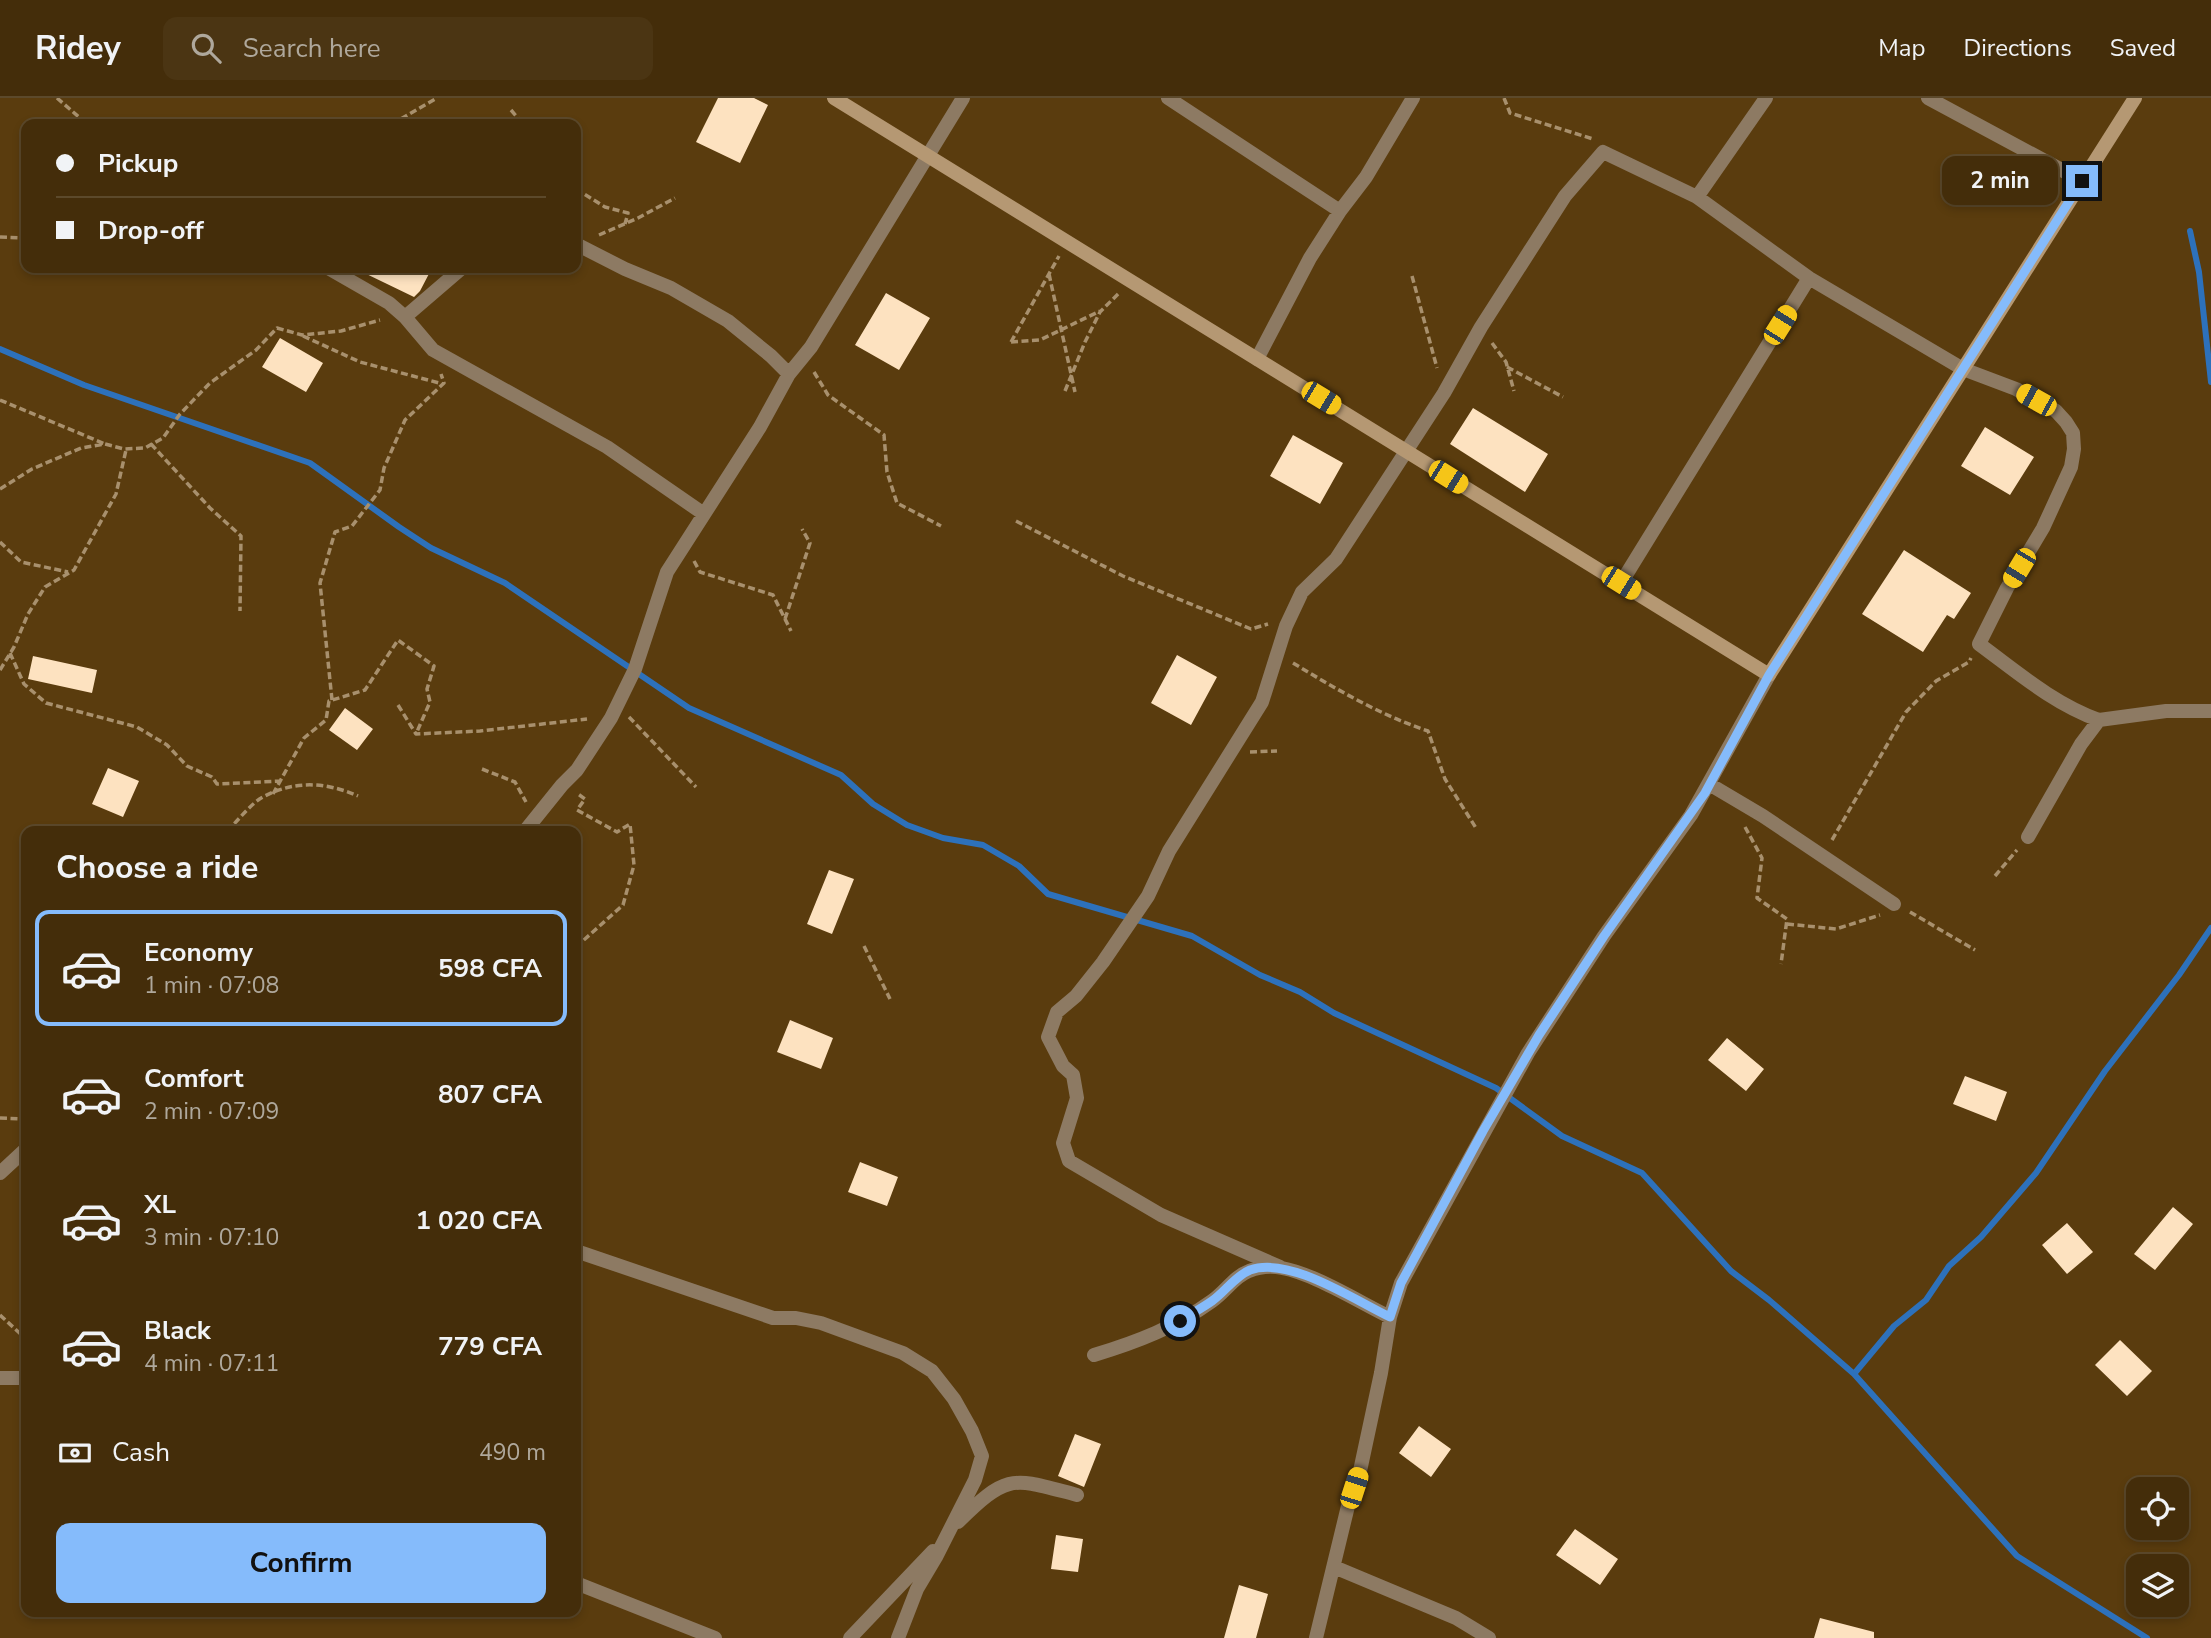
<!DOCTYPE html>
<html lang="en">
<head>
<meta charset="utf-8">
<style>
	:root { --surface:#442d0a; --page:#4b3513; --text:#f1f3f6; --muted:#afa89c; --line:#5c492b; --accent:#85bbfb }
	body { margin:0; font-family:"Nunito Sans",sans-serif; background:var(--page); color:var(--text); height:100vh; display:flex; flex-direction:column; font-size:26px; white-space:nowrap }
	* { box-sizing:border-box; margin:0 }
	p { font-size:23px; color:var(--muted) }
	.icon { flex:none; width:38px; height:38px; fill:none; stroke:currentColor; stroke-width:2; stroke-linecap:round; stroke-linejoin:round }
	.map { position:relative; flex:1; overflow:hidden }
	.panel { position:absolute; left:21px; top:728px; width:560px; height:791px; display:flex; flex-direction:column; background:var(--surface); border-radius:14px; box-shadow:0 4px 10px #0003,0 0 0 2px var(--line) }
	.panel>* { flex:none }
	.hud { position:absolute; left:21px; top:21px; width:560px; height:154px; border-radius:14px; box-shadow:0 4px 10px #0003,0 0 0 2px var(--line); display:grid; align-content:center; height:154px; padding:0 35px; background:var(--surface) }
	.tools { position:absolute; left:2126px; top:1379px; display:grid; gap:14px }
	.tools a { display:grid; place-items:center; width:63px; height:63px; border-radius:14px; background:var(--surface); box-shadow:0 4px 10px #0003,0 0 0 2px var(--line); font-size:35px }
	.end { position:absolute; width:32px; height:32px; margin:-16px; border:9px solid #85bbfb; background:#111; box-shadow:0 0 0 4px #111 }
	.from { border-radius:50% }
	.bubble { position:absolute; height:49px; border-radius:14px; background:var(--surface); box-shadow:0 4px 10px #0003,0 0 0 2px var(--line); font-size:23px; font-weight:700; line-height:49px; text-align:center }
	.car { position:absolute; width:21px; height:42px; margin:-21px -10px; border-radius:9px; box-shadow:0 0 5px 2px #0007; background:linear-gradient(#f5c518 24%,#345 0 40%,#f5c518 0 76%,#345 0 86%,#f5c518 0) }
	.hud b { display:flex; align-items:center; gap:24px; height:66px; font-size:26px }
	.hud b+b { border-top:2px solid var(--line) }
	.hud i { width:18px; height:18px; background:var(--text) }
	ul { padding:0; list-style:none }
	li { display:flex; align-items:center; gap:21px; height:116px; margin:0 14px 10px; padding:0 21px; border:4px solid transparent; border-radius:14px }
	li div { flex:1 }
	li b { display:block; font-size:26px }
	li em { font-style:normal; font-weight:700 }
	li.current { border-color:var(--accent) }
	li>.icon { width:63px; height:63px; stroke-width:1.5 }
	h2 { padding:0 35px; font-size:32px; line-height:84px }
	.pay { display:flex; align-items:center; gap:18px; height:77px; padding:0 35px; font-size:26px }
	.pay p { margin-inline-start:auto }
	.cta { display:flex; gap:14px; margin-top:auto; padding:14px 35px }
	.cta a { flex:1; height:80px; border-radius:14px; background:var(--accent); color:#111; font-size:28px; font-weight:700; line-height:80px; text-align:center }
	header { display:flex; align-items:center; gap:42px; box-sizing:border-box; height:98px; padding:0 35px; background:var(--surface); border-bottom:2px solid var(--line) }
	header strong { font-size:33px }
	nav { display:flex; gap:38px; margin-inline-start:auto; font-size:24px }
	.search { width:490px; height:63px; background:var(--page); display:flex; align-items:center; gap:18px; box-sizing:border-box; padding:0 24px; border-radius:14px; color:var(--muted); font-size:26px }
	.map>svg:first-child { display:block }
</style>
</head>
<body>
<header>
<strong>Ridey</strong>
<div class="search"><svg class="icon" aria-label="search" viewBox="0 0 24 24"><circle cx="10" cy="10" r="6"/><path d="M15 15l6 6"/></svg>Search here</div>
<nav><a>Map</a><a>Directions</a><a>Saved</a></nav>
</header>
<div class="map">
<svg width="2211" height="1540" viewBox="0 0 2211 1540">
	<rect width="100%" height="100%" fill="#5a3c0e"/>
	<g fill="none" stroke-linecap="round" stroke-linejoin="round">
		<path stroke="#2d71bb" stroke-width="6" d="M2190 133 2199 174 2211 284
			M0 251 84 287 310 365 399 429 431 450 505 485 689 610 841 677 873 706 907 727 943 740 983 747 1019 768 1048 796 1192 838 1260 877 1300 894 1334 915 1496 990 1562 1038 1642 1075 1731 1173 1769 1202 1854 1276 2017 1458 2147 1540
			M1854 1276 1894 1228 1926 1202 1949 1168 1981 1139 2036 1075 2105 973 2179 877 2211 830"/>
	</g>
	<path fill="#fde2c0" d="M718 0H754L768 7 740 65 696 44Z
		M354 170H432L420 193 414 199Z
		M886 195 930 220 899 272 855 247Z
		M280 240 323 265 306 294 262 269Z
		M1473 310 1548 356 1525 394 1450 346Z
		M1985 329 2034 359 2010 397 1961 368Z
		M1293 337 1343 365 1320 406 1270 378Z
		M1904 452 1971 495 1954 521 1947 517 1923 554 1862 516Z
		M1177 557 1217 579 1191 627 1151 605Z
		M33 558 97 572 92 595 28 581Z
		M345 610 373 631 357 652 329 632Z
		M108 670 139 683 123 719 92 706Z
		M829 772 854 781 832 836 807 826Z
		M790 922 833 940 821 971 777 954Z
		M1727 940 1764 971 1746 993 1708 962Z
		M1965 978 2007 994 1996 1023 1953 1006Z
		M860 1064 898 1079 887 1108 848 1094Z
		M2173 1109 2193 1126 2155 1172 2134 1156Z
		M2067 1125 2093 1154 2067 1176 2042 1147Z
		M2120 1242 2152 1273 2127 1298 2095 1267Z
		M1419 1328 1451 1351 1431 1379 1399 1355Z
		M1075 1336 1101 1346 1084 1389 1058 1378Z
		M1575 1431 1618 1461 1600 1487 1556 1457Z
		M1056 1437 1083 1441 1078 1474 1051 1471Z
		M1239 1487 1268 1496 1256 1540H1224Z
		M1820 1520 1874 1534V1540H1814Z"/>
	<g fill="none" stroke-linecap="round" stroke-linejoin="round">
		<path stroke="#a8906d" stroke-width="3.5" stroke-dasharray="7 3.5" stroke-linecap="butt" d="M57 0 87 26
			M1504 0 1510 15 1593 41
			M511 12 523 26
			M392 26 437 0
			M576 91 605 109 628 115 625 126
			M599 137 638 120 675 100
			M0 139 26 140
			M39 170V171
			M1049 176 1075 294
			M1412 178 1437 270
			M303 238 360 264 443 286
			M1011 244 1059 158
			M1011 244 1040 242 1100 213
			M1492 245 1506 264 1514 293
			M1507 269 1563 299
			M814 274 828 297 884 337 887 374 897 405 941 428
			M1065 293 1085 244 1100 214 1119 195
			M0 302 105 346
			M151 346 210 410 241 438 240 513
			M0 391 32 371 81 350 105 346 124 351 145 350 163 340 180 316 210 285 256 252 277 230 302 237 341 233 380 222
			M1016 423 1123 478 1251 531 1268 526
			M0 444 21 464 68 474
			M694 463 700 474 773 497 791 533
			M785 521 810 445 802 431
			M10 555 24 586 46 605 137 629 167 647 187 668 212 679 217 686 280 683
			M1293 565C1336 591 1380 617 1428 633L1445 681 1476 730
			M0 572 14 549 28 516 45 489 74 472 116 396 126 352
			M332 602 320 485 335 434 352 428 380 392 384 370 405 322 444 285 441 276
			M398 607 416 636 480 633 587 621
			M629 619 696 689
			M1250 654 1277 653
			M482 671 515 684 526 704
			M273 696 304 640 326 622 329 603 365 592 398 542 434 568 427 591 430 604 416 636
			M1745 729 1762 760 1757 800 1787 821 1781 866
			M227 733C238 723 250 706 263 699 295 682 326 684 358 698
			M1832 742 1906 614 1936 583 1969 564 1971 560
			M1995 778 2017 752
			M1910 814 1975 852
			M1787 826 1836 831 1880 817
			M864 848 890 901
			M576 849 623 807 634 767 630 726 617 734 577 712 585 701 578 696
			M0 1020 26 1021
			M0 1217 26 1241"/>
		<path stroke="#8d7a63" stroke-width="14" d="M1168 0 1340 113 1310 160 1257 261
			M1766 0 1697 99 1809 180 1963 271 2016 291 2056 313 2066 324 2073 335 2074 351 2071 369 2043 430 2007 490 1979 546C2017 574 2054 606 2099 622
			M1928 0 2082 83
			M1340 113 1366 79 1413 0
			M576 146 625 171 671 190 728 223 771 258 789 276
			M328 170 389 205 405 219 433 252 607 349 704 416
			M405 219 462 170
			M1621 485 1809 180
			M1709 686 1763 718 1894 806
			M525 733 562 687 577 672 611 620 635 571 667 474 760 329 789 276 811 249 963 0
			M2028 739 2081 646 2099 622 2166 613H2211
			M0 1075 26 1051
			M576 1153 773 1220H796L821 1225 903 1255 932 1273 954 1301 972 1333 982 1358 975 1382 936 1459 917 1491 898 1540
			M1280 1169 1161 1117 1069 1063 1063 1045 1077 1000 1073 977 1063 968 1048 939 1057 914 1076 898 1103 864 1148 798 1169 753 1262 604 1286 528 1302 494 1336 461 1444 295 1481 229 1565 98 1603 54 1697 99
			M1094 1257C1137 1244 1176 1229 1212 1203 1225 1194 1235 1178 1249 1173 1259 1169 1272 1168 1282 1170 1315 1176 1359 1204 1390 1219
			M0 1280H26
			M958 1424C1009 1374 1012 1380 1077 1397
			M1334 1469 1456 1520 1489 1540
			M576 1485 715 1540
			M850 1540 933 1453
			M1316 1540 1348 1408 1360 1373 1381 1275 1390 1219 1401 1185 1528 955 1604 838 1691 717 1769 577"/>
		<path stroke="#b59873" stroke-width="14" d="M834 0 1769 577 2135 0"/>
	</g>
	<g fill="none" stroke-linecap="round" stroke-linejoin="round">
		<path stroke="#85bbfb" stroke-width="9" d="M1180 1223C1191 1216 1202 1210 1212 1203 1225 1194 1235 1178 1250 1172 1290 1158 1354 1202 1390 1219L1401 1185 1483 1033 1539 937 1604 838 1705 695 1769 577 2082 83"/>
	</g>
</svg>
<div class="tools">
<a><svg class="icon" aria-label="locate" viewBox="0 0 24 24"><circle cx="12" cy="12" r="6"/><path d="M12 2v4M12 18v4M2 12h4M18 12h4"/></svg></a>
<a><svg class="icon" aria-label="layers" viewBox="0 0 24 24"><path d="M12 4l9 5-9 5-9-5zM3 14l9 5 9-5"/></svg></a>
</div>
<i class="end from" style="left:1180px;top:1223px"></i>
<i class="end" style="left:2082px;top:83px"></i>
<div class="bubble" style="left:1942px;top:58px;width:116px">2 min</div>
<i class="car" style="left:1780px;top:227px;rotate:32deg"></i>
<i class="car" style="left:1321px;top:300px;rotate:121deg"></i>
<i class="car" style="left:2036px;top:302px;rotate:299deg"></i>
<i class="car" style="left:1448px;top:379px;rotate:122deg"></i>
<i class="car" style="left:2019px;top:470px;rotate:211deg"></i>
<i class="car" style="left:1621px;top:485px;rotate:122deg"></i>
<i class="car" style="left:1354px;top:1390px;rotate:18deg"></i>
<div class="hud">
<b><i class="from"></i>Pickup</b>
<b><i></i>Drop-off</b>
</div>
<section class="panel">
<h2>Choose a ride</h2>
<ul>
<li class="current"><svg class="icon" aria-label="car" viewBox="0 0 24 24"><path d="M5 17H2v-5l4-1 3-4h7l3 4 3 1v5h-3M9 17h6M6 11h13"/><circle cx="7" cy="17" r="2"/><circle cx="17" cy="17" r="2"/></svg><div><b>Economy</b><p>1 min · 07:08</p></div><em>598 CFA</em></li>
<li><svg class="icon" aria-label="car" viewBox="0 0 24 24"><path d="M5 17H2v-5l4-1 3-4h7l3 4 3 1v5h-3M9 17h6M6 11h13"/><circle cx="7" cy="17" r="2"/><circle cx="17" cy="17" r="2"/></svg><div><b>Comfort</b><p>2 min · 07:09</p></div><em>807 CFA</em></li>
<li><svg class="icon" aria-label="car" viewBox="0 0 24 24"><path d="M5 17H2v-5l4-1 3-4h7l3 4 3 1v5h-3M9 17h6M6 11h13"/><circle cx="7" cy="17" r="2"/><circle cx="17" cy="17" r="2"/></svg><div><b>XL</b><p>3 min · 07:10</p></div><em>1 020 CFA</em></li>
<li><svg class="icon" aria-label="car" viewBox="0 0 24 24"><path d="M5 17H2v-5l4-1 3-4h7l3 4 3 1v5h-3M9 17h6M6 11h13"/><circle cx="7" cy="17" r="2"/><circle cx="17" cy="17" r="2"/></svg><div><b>Black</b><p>4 min · 07:11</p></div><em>779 CFA</em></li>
</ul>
<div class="pay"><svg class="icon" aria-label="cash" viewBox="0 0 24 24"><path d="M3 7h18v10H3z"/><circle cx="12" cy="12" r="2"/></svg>Cash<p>490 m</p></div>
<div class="cta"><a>Confirm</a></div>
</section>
</div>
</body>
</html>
